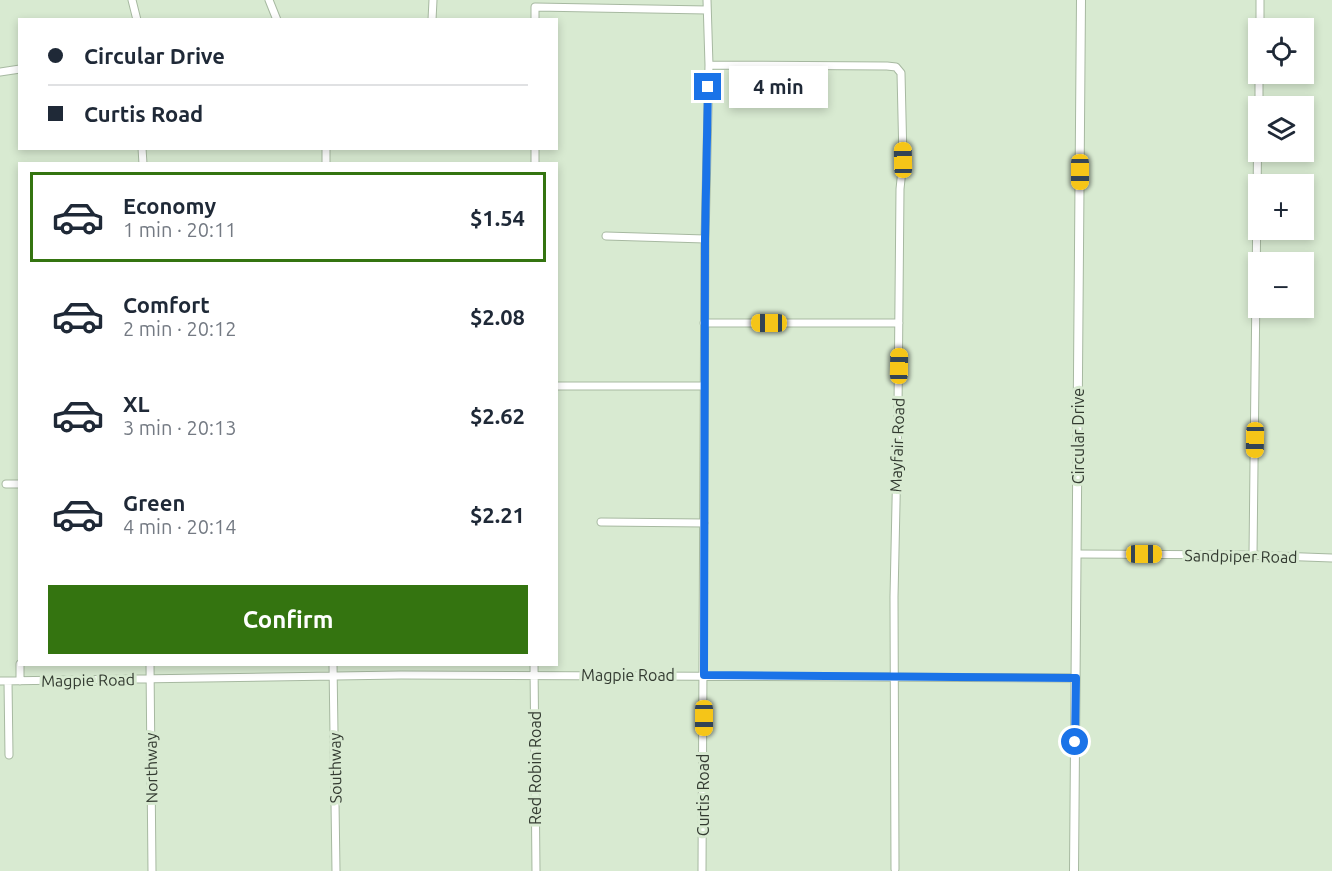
<!DOCTYPE html>
<html lang="en">
<head>
<meta charset="utf-8">
<style>
	:root { --surface:#fff; --page:#f2f2f3; --text:#1f2937; --muted:#747a83; --line:#e0e1e3; --accent:#347410 }
	body { margin:0; font-family:Ubuntu,sans-serif; background:var(--page); color:var(--text); height:100vh; display:flex; flex-direction:column; font-size:22px; white-space:nowrap }
	* { box-sizing:border-box; margin:0 }
	p { font-size:20px; color:var(--muted) }
	.icon { flex:none; width:33px; height:33px; fill:none; stroke:currentColor; stroke-width:2; stroke-linecap:round; stroke-linejoin:round }
	.map { position:relative; flex:1; overflow:hidden }
	.panel { position:absolute; left:18px; top:162px; width:540px; height:504px; display:flex; flex-direction:column; background:var(--surface); border-radius:0px; box-shadow:0 3px 9px #0003 }
	.panel>* { flex:none }
	.hud { position:absolute; left:18px; top:18px; width:540px; height:132px; border-radius:0px; box-shadow:0 3px 9px #0003; display:grid; align-content:center; height:132px; padding:0 30px; background:var(--surface) }
	.buttons { position:absolute; left:1248px; top:18px; display:grid; gap:12px }
	.buttons a { display:grid; place-items:center; width:66px; height:66px; border-radius:0px; background:var(--surface); box-shadow:0 3px 9px #0003; font-size:30px }
	.end { position:absolute; width:27px; height:27px; margin:-14px; border:8px solid #1a73e8; background:#fff; box-shadow:0 0 0 3px #fff }
	.from { border-radius:50% }
	.bubble { position:absolute; height:42px; border-radius:0px; background:var(--surface); box-shadow:0 3px 9px #0003; font-size:20px; font-weight:700; line-height:42px; text-align:center }
	.car { position:absolute; width:18px; height:36px; margin:-18px -9px; border-radius:8px; box-shadow:0 0 4px 2px #0007; background:linear-gradient(#f5c518 24%,#345 0 40%,#f5c518 0 76%,#345 0 86%,#f5c518 0) }
	.hud b { display:flex; align-items:center; gap:21px; height:57px; font-size:22px }
	.hud b+b { border-top:2px solid var(--line) }
	.hud i { width:15px; height:15px; background:var(--text) }
	ul { padding:10px 0 0; list-style:none }
	li { display:flex; align-items:center; gap:18px; height:90px; margin:0 12px 9px; padding:0 18px; border:3px solid transparent; border-radius:0px }
	li div { flex:1 }
	li b { display:block; font-size:22px }
	li em { font-style:normal; font-weight:700 }
	li.current { border-color:var(--accent) }
	li>.icon { width:54px; height:54px; stroke-width:1.5 }
	.primary-button { display:flex; gap:12px; margin-top:auto; padding:12px 30px }
	.primary-button a { flex:1; height:69px; border-radius:0px; background:var(--accent); color:#fff; font-size:24px; font-weight:700; line-height:69px; text-align:center }
	.map>svg:first-child { display:block }
</style>
</head>
<body>
<div class="map">
<svg width="1332" height="871" viewBox="0 0 1332 871">
	<rect width="100%" height="100%" fill="#d8ead1"/>
	<g fill="none" stroke-linecap="round" stroke-linejoin="round">
		<g stroke="#a7b9a1" stroke-width="9">
			<path id="minor" d="M132 0 137 20
				M269 0 277 20
				M432 20 433 0
				M535 20V7L707 10
				M1260 28V0
				M709 65 887 66 896 67 901 73 903 160 900 189 898 410 894 597 895 869
				M0 72 20 69
				M1259 106V74
				M142 148 143 164
				M326 148V164
				M535 164V148
				M606 236 705 239
				M704 323H899
				M556 386H704
				M6 484H20
				M601 522 704 523
				M1077 554 1253 555 1332 558
				M1253 555 1258 108
				M150 664 152 871
				M333 664 336 871
				M534 664 536 871
				M0 681 401 675 1075 678
				M8 681 9 755
				M20 681V664
				M702 871 705 239 709 65 707 0"/>
		</g>
		<g stroke="#a7b9a1" stroke-width="10">
			<path id="tertiary" d="M1074 871 1081 0"/>
		</g>
		<use href="#minor" stroke="#fff" stroke-width="7"/>
		<use href="#tertiary" stroke="#fff" stroke-width="8"/>
	</g>
	<g fill="none" stroke-linecap="round" stroke-linejoin="round">
		<path stroke="#1a73e8" stroke-width="8" d="M708 87 705 239 704 675 1076 678 1075 742"/>
	</g>
	<g text-anchor="middle" dominant-baseline="central" stroke-width="6" stroke-linejoin="round" paint-order="stroke">
		<g font-size="16" fill="#333b31" stroke="#d8ead1">
			<text transform="translate(1078 436) rotate(-90)">Circular Drive</text>
			<text transform="translate(897 445) rotate(-88)">Mayfair Road</text>
			<text transform="translate(1241 556) rotate(1)">Sandpiper Road</text>
			<text x="628" y="675">Magpie Road</text>
			<text transform="translate(88 680) rotate(-1)">Magpie Road</text>
			<text transform="translate(151 768) rotate(-91)">Northway</text>
			<text transform="translate(335 768) rotate(-91)">Southway</text>
			<text transform="translate(535 768) rotate(-90)">Red Robin Road</text>
			<text transform="translate(703 795) rotate(-90)">Curtis Road</text>
		</g>
	</g>
</svg>
<div class="buttons">
<a><svg class="icon" aria-label="locate" viewBox="0 0 24 24"><circle cx="12" cy="12" r="6"/><path d="M12 2v4M12 18v4M2 12h4M18 12h4"/></svg></a>
<a><svg class="icon" aria-label="layers" viewBox="0 0 24 24"><path d="M12 4l9 5-9 5-9-5zM3 14l9 5 9-5"/></svg></a>
<a>+</a>
<a>−</a>
</div>
<i class="end from" style="left:1075px;top:742px"></i>
<i class="end" style="left:708px;top:87px"></i>
<div class="bubble" style="left:729px;top:66px;width:99px">4 min</div>
<i class="car" style="left:903px;top:160px;rotate:359deg"></i>
<i class="car" style="left:1080px;top:172px;rotate:180deg"></i>
<i class="car" style="left:769px;top:323px;rotate:270deg"></i>
<i class="car" style="left:899px;top:366px;rotate:1deg"></i>
<i class="car" style="left:1255px;top:440px;rotate:181deg"></i>
<i class="car" style="left:1144px;top:554px;rotate:90deg"></i>
<i class="car" style="left:704px;top:718px;rotate:180deg"></i>
<div class="hud">
<b><i class="from"></i>Circular Drive</b>
<b><i></i>Curtis Road</b>
</div>
<section class="panel">
<ul>
<li class="current"><svg class="icon" aria-label="car" viewBox="0 0 24 24"><path d="M5 17H2v-5l4-1 3-4h7l3 4 3 1v5h-3M9 17h6M6 11h13"/><circle cx="7" cy="17" r="2"/><circle cx="17" cy="17" r="2"/></svg><div><b>Economy</b><p>1 min · 20:11</p></div><em>$1.54</em></li>
<li><svg class="icon" aria-label="car" viewBox="0 0 24 24"><path d="M5 17H2v-5l4-1 3-4h7l3 4 3 1v5h-3M9 17h6M6 11h13"/><circle cx="7" cy="17" r="2"/><circle cx="17" cy="17" r="2"/></svg><div><b>Comfort</b><p>2 min · 20:12</p></div><em>$2.08</em></li>
<li><svg class="icon" aria-label="car" viewBox="0 0 24 24"><path d="M5 17H2v-5l4-1 3-4h7l3 4 3 1v5h-3M9 17h6M6 11h13"/><circle cx="7" cy="17" r="2"/><circle cx="17" cy="17" r="2"/></svg><div><b>XL</b><p>3 min · 20:13</p></div><em>$2.62</em></li>
<li><svg class="icon" aria-label="car" viewBox="0 0 24 24"><path d="M5 17H2v-5l4-1 3-4h7l3 4 3 1v5h-3M9 17h6M6 11h13"/><circle cx="7" cy="17" r="2"/><circle cx="17" cy="17" r="2"/></svg><div><b>Green</b><p>4 min · 20:14</p></div><em>$2.21</em></li>
</ul>
<div class="primary-button"><a>Confirm</a></div>
</section>
</div>
</body>
</html>
